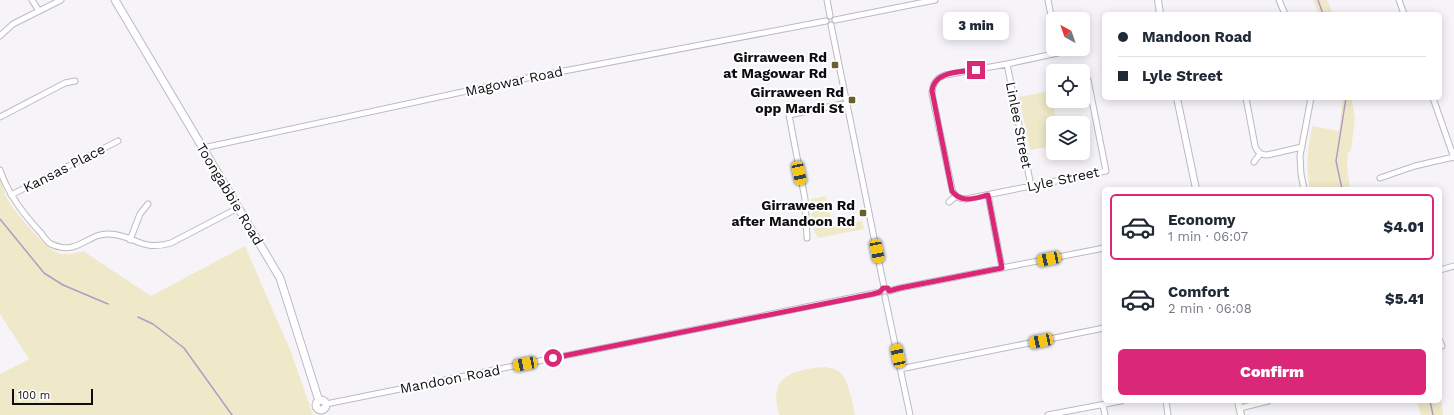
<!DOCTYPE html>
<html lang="en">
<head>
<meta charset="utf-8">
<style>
	:root { --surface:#fff; --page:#f6f6f7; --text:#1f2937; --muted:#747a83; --line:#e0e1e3; --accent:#db2777 }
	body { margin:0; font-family:"Work Sans",sans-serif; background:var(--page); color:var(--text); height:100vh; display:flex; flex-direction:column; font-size:15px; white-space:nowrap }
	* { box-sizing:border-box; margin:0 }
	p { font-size:13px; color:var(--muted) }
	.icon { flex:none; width:22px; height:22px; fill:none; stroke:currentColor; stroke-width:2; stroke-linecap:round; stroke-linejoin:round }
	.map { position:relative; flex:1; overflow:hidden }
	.details { position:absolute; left:1102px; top:187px; width:340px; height:216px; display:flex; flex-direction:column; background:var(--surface); border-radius:6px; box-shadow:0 2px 10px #0003 }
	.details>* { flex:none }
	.top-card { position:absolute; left:1102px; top:12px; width:340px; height:88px; border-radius:6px; box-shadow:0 2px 10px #0003; display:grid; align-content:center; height:88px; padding:0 16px; background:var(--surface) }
	.needle { width:26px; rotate:320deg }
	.tools { position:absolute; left:1046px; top:12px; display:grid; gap:8px }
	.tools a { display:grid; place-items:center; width:44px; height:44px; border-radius:6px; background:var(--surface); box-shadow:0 2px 10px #0003; font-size:20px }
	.scale { position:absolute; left:12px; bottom:10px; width:81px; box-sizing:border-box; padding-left:4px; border:2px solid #0e0d0f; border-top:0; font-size:11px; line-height:14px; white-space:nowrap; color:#0e0d0f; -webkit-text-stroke:3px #fff; paint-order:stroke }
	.end { position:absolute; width:18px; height:18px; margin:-9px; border:5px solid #db2777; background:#fff; box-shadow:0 0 0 2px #fff }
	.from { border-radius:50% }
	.bubble { position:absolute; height:28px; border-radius:6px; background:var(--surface); box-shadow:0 2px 10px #0003; font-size:13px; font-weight:800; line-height:28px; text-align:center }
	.car { position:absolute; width:12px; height:24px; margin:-12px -6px; border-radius:5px; box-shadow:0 0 3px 1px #0007; background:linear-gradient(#f5c518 24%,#345 0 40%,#f5c518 0 76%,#345 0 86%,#f5c518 0) }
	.top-card b { display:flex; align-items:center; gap:14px; height:38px; font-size:15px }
	.top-card b+b { border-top:1px solid var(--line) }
	.top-card i { width:10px; height:10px; background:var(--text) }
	ul { padding:7px 0 0; list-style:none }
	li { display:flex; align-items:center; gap:12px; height:66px; margin:0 8px 6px; padding:0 8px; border:2px solid transparent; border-radius:6px }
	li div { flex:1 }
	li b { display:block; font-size:15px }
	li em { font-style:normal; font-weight:800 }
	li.on { border-color:var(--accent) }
	li>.icon { width:36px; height:36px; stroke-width:1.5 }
	.button { display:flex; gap:8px; margin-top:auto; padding:8px 16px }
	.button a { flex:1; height:46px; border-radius:6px; background:var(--accent); color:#fff; font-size:16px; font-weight:800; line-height:46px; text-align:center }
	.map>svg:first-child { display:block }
</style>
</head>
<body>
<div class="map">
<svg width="1454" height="415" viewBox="0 0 1454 415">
	<rect width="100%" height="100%" fill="#f7f4f9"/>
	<path fill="#efe9ca" d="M1313 0H1327L1333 14H1319Z
		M1050 91 1057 123H1053V146L1030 150 1019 97Z
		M1343 98H1353L1352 102 1355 118 1351 151 1348 152C1346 165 1348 177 1351 189H1310C1305 163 1308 151 1312 126L1339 131Z
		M0 179C2 185 4 191 6 197 11 207 45 248 56 252 65 256 74 254 83 251L151 296 245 246 291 352 313 415H0V374L29 359 0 314Z
		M826 196 833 227 862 221 864 229 818 238 812 227 811 199Z
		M825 367C829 368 834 368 838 371 848 376 853 404 855 415H779C777 407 775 397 777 390 781 371 810 368 825 367Z
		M1441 397 1443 415H1421L1417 401H1440Z"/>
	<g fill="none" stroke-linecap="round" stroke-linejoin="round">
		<path stroke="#b59ac4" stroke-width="1.5" d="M1318 0 1323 14
			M1342 189 1336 161 1346 98
			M0 219 44 273 63 285 108 304
			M138 317 153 324 184 348 232 415
			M1430 401 1433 415"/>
		<g stroke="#bcbabe" stroke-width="7">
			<path id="minor" d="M32 0 39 11
				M827 0 830 16
				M1048 0 1053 26
				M1279 0 1285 14
				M1399 0 1404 14
				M835 20 935 0
				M831 25 884 287
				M0 36 13 24 61 0
				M1067 51 1007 64 945 75C936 78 932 85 932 94L952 189C954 196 959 199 966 199L1106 171 1088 80
				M1007 64 1031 186
				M1246 98 1255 146C1257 152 1261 155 1267 155L1302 147
				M1433 98 1454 158
				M0 117 65 83 75 81
				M203 148 522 79 826 21
				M1254 162 1260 154
				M0 170C8 194 23 214 41 233 44 237 47 242 51 244 57 247 66 249 72 247 85 244 95 233 109 234 135 235 141 252 171 243L238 208
				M1380 178 1415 166 1454 157
				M1304 189 1301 174 1300 156 1311 98
				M11 195 118 141
				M988 195 1002 268
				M949 202 956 196
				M807 238 805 199 789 115 847 103
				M130 240 140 214 148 204
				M1440 270 1454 266
				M889 291 900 288 1104 248
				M885 297 910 415
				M1440 341 1442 346
				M900 369 1104 328
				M1166 401 1168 415
				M326 404 880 292
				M1103 405 1105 415
				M1240 408 1268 401
				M1048 415 1121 401"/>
		</g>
		<g stroke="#bcbabe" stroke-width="8">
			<path id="tertiary" d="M1158 0 1160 14
				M1177 98 1196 189
				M1238 401 1241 415"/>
		</g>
		<g stroke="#bcbabe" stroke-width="9">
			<path id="secondary" d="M115 0 280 278 319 401
				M316 405a5 5 0 1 1 10 0a5 5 0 1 1-10 0Z"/>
		</g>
		<use href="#minor" stroke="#fff" stroke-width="5"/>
		<use href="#tertiary" stroke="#fff" stroke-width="6"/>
		<use href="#secondary" stroke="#fff" stroke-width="7"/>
	</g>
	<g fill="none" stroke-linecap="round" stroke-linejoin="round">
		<path stroke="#db2777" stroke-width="5" d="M553 358 873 294 880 292 883 288H888L889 291 900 288 1002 268 988 195C975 198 961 204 952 191L932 91C934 71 960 72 976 70"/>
	</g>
	<g fill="#6b602d" stroke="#fff" stroke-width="1.5">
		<rect x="831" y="61" width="8" height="8" rx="2"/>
		<rect x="848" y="96" width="8" height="8" rx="2"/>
		<rect x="859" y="209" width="8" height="8" rx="2"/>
	</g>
	<g text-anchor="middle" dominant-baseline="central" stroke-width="4" stroke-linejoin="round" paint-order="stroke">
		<g font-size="14" font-weight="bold" fill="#0e0d0f" stroke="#fff" text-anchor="end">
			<text x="827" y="57">Girraween Rd<tspan x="827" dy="16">at Magowar Rd</tspan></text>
			<text x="844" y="92">Girraween Rd<tspan x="844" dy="16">opp Mardi St</tspan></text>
			<text x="855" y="205">Girraween Rd<tspan x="855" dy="16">after Mandoon Rd</tspan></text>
		</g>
		<g font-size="14" fill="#0e0d0f" stroke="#fff">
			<text transform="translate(514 81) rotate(-12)">Magowar Road</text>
			<text transform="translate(1019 125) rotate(79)">Linlee Street</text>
			<text transform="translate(64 168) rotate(-27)">Kansas Place</text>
			<text transform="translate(1063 179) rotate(-12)">Lyle Street</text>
			<text transform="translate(230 194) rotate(59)">Toongabbie Road</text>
			<text transform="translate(450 379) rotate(-11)">Mandoon Road</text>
		</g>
	</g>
</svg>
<div class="tools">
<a><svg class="needle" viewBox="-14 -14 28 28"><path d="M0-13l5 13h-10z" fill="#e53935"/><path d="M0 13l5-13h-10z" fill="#747a83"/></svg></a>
<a><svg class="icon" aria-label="locate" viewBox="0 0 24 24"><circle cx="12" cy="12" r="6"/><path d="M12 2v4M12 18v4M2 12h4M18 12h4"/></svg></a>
<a><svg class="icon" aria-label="layers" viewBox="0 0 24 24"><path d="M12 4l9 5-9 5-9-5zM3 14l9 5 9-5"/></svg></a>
</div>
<div class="scale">100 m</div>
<i class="end from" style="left:553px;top:358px"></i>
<i class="end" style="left:976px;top:70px"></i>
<div class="bubble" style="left:943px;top:12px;width:66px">3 min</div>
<i class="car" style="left:799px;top:173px;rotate:168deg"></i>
<i class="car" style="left:877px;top:251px;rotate:169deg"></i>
<i class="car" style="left:1049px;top:259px;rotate:258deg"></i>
<i class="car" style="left:1041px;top:341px;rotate:258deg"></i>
<i class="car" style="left:898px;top:356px;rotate:348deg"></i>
<i class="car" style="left:525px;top:364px;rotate:259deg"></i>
<div class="top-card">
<b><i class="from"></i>Mandoon Road</b>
<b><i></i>Lyle Street</b>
</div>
<section class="details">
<ul>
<li class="on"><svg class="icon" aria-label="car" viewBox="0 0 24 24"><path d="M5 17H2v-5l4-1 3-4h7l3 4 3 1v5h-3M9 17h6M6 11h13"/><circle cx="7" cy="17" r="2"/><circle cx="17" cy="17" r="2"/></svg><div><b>Economy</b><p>1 min · 06:07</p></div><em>$4.01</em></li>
<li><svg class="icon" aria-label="car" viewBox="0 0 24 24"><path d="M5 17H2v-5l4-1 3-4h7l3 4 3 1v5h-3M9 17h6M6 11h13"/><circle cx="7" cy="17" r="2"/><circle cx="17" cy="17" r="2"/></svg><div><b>Comfort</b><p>2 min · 06:08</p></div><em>$5.41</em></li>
</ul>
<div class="button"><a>Confirm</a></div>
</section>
</div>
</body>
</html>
